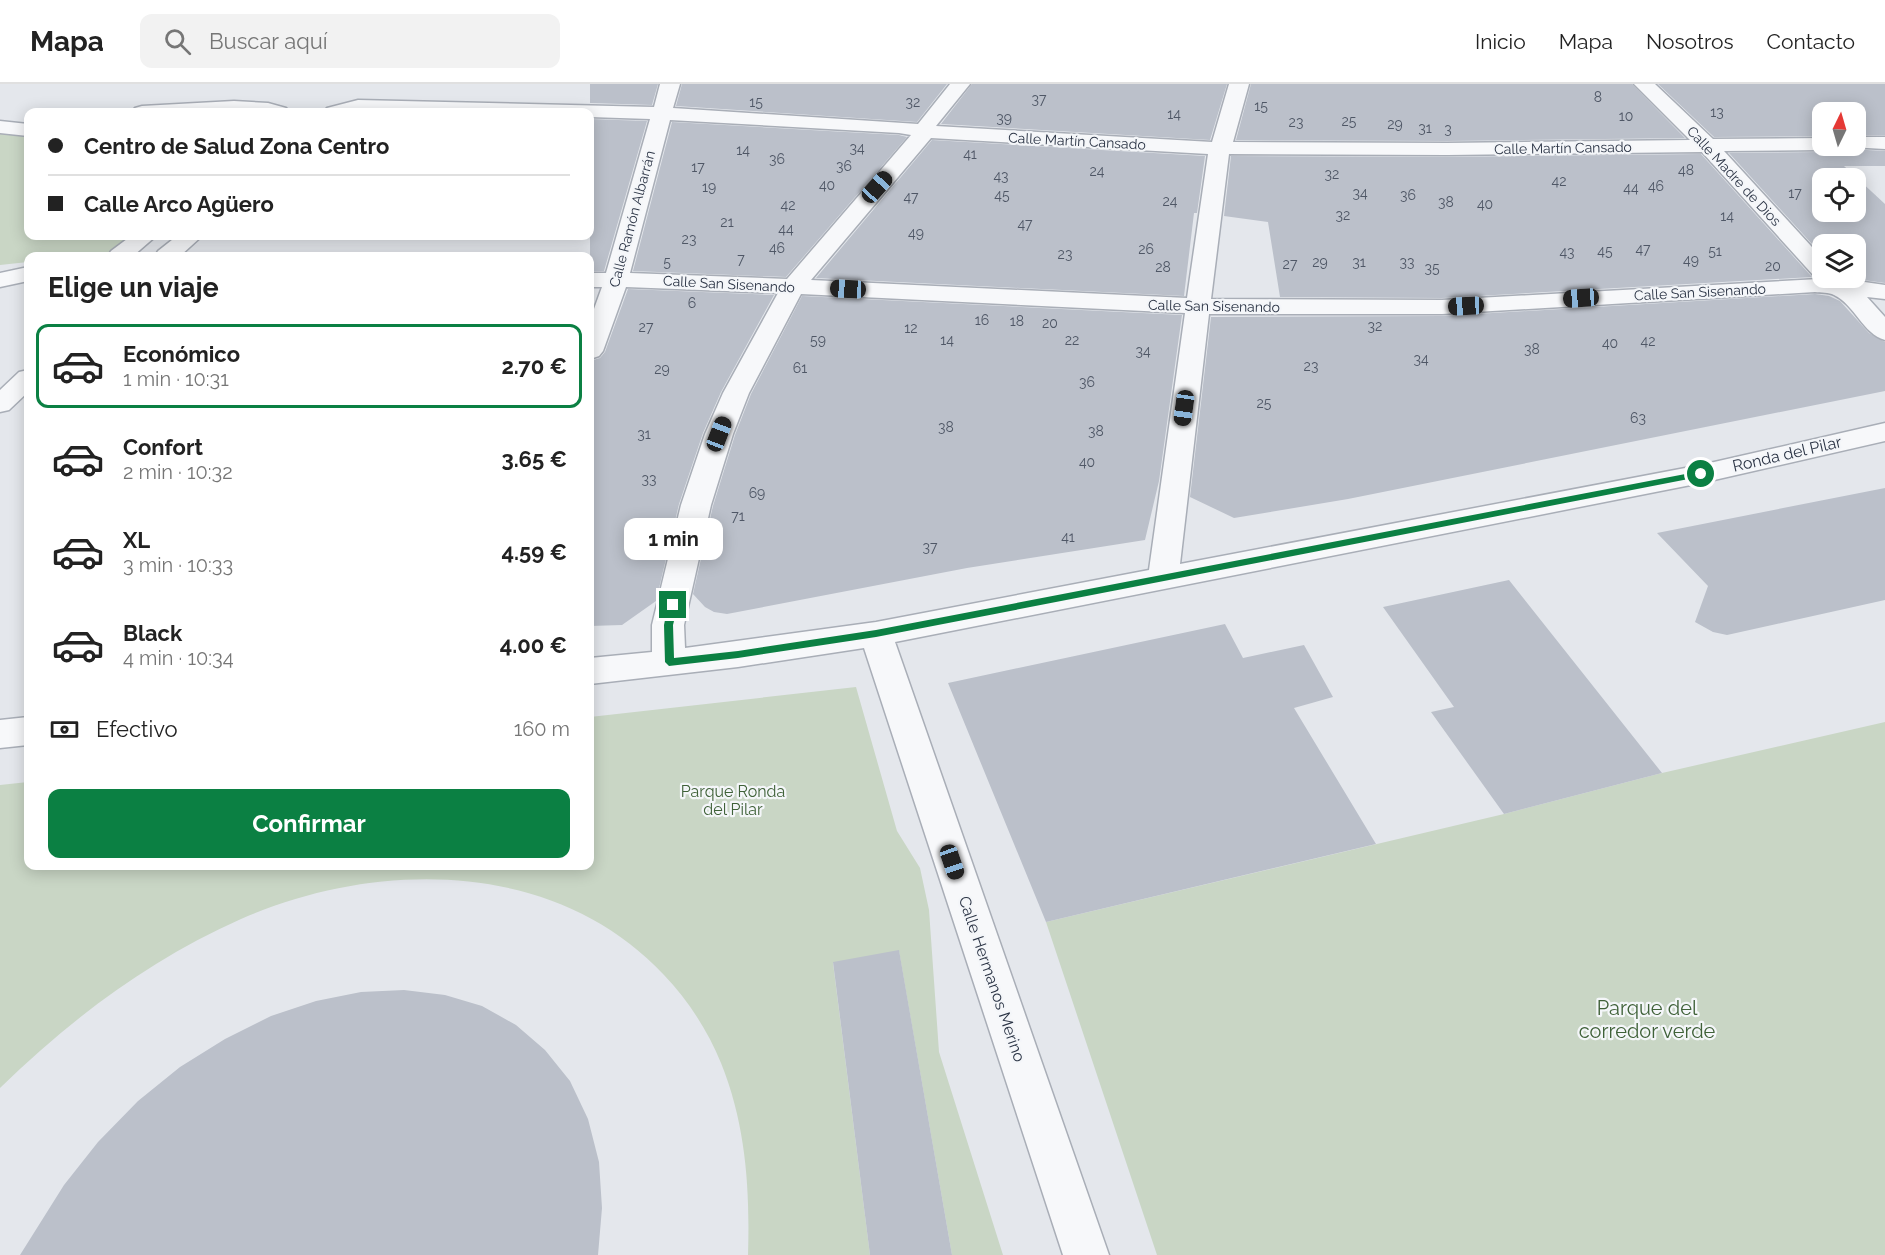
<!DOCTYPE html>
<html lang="es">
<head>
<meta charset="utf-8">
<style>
	:root { --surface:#fff; --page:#f2f2f2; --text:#222; --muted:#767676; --line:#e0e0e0; --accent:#0b8043 }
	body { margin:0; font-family:Raleway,sans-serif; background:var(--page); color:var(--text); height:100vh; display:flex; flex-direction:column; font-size:22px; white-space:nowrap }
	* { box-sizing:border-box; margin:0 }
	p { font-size:20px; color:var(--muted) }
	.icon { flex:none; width:33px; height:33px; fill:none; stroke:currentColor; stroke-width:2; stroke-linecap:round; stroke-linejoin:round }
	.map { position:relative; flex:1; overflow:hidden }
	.sheet { position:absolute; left:24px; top:168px; width:570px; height:618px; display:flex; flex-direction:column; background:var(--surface); border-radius:12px; box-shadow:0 3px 15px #0003 }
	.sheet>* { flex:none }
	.hud { position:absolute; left:24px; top:24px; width:570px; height:132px; border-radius:12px; box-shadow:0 3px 15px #0003; display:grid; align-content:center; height:132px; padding:0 24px; background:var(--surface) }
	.needle { width:39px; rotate:5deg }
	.controls { position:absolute; left:1812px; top:18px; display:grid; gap:12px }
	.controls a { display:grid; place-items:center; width:54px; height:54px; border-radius:12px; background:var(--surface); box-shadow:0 3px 15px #0003; font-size:30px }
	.end { position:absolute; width:27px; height:27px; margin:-14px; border:8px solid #0b8043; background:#fff; box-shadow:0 0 0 3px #fff }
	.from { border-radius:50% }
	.bubble { position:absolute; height:42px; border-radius:12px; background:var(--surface); box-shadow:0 3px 15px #0003; font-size:20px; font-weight:700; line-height:42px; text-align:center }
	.car { position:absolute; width:18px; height:36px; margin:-18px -9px; border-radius:8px; box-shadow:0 0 4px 2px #0007; background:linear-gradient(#222 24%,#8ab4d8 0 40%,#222 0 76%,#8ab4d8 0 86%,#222 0) }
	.hud b { display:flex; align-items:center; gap:21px; height:57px; font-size:22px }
	.hud b+b { border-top:2px solid var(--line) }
	.hud i { width:15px; height:15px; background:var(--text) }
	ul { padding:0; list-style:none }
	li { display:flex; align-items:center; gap:18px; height:84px; margin:0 12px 9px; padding:0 12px; border:3px solid transparent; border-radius:12px }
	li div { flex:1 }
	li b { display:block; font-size:22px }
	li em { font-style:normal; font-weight:700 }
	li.active { border-color:var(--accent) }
	li>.icon { width:54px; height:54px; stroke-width:1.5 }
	h2 { padding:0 24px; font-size:27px; line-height:72px }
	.pay { display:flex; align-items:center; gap:15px; height:66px; padding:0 24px; font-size:22px }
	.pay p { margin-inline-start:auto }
	.button { display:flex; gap:12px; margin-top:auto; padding:12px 24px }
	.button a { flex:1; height:69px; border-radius:12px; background:var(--accent); color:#fff; font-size:24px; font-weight:700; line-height:69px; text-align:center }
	header { display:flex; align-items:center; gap:36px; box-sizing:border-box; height:84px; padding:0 30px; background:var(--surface); border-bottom:2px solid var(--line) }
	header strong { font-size:28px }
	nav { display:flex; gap:33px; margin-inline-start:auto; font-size:21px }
	.search { width:420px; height:54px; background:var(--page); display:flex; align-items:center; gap:15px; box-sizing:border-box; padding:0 21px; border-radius:12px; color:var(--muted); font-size:22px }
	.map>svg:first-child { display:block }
</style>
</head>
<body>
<header>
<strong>Mapa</strong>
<div class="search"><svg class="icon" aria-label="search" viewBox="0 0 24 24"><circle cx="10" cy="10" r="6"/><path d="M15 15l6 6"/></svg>Buscar aquí</div>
<nav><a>Inicio</a><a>Mapa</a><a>Nosotros</a><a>Contacto</a></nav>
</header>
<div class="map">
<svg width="1885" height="1171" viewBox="0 0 1885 1171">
	<rect width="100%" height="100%" fill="#e4e7ec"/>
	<path fill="#c9d6c5" d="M0 48 28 49V152H137L112 172H28V178L0 181Z
		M856 603 897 747 920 784 929 826 939 968 1003 1171H952L899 867 833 879 870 1171H748C750 1105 746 1041 721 979 708 947 688 916 664 891 556 775 378 775 241 835 149 876 72 934 0 1004V701L28 698V782H590V633Z
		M1885 638V1171H1157L1046 838 1504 730 1662 689Z"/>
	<path fill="#bbc0ca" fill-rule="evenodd" d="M590 0H658L652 21 590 19Z
		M682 0H947L917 38 676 22Z
		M972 0H1227L1210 56 941 40Z
		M1251 0H1632L1685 54 1447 57 1236 56Z
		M1658 0H1885V51H1856V28H1822V52L1714 53Z
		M590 35 647 37 604 187H590Z
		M672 38 899 51 907 53 786 193 633 187Z
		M932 56 1205 72 1197 129H1194L1184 212 816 194Z
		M1833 62H1845L1849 65 1885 67V82H1844L1885 120V199L1849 194H1856V160H1822V171L1729 69 1822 68ZM1822 94H1856V128H1822Z
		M1701 70 1812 193 1442 214 1280 213 1268 138 1224 132 1231 72 1447 73Z
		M628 205 774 211 721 308 703 349 679 420 656 517 622 541 590 542V277L600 274 605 268Z
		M1815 210 1829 212 1840 217 1869 249 1885 258V307L1348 415 1234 434 1190 413 1211 233 1442 232Z
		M802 212 1182 231 1159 397 1145 456 967 484 727 530 714 528 705 523 693 510 713 422 735 351 751 310Z
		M1885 404V516L1727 551 1713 548 1695 538 1708 502 1657 449Z
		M1509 496 1662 689 1504 730 1431 628 1454 623 1383 523Z
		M1225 540 1243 574 1304 561 1333 613 1294 624 1376 760 1046 838 948 599Z
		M899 866 952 1171H870L833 878Z
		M404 906 445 911 482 922 516 941 545 966 570 997 588 1035 599 1078 602 1124 598 1171H20L64 1101 98 1058 138 1017 180 983 225 955 271 932 316 917 361 908Z"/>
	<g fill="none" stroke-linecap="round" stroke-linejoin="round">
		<g stroke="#a9aeb7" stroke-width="3">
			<path id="minor" d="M660 0H680L673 24 918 40 950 0H970L936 42 1212 58 1229 0H1249L1233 58 1447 59 1690 56 1634 0H1655L1713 55 1822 54V62H1831L1822 66 1724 67 1822 174V194H1824L1814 192 1702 68 1447 71 1229 70 1211 215 1442 216 1837 194 1885 201V215L1867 213 1885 233V256C1863 250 1855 221 1834 211 1829 208 1821 209 1815 208L1442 230H1209L1180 480 1701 381 1885 339V357L1701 399 895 558 1109 1171H1063L864 564 738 583 590 600V574L652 568V541L681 421 705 350 723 309 778 209 626 203 603 267 599 272 590 275V236L602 203H590V189H606L650 35 590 33V28H324L327 24 358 16 654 23ZM670 36 899 49 911 51 787 195 630 189ZM931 54 1208 70 1187 214 811 196ZM801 210 1185 229 1149 486 876 538 685 564 684 541 711 421 733 350 749 309Z
				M234 17 268 19 286 24 289 28H132L135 24 142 22Z
				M0 37 28 40V52L0 49Z
				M1856 53H1885V65L1849 63 1847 62H1856Z
				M131 152H156L133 172H108L111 167Z
				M177 152H202L180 172H155L158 167Z
				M28 183V197L0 203V189Z
				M28 286V308L9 326 0 328V306L19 288Z
				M28 633V661L0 664V636Z"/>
		</g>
		<use href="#minor" fill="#f7f8fa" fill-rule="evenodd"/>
	</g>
	<path fill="#0b8043" d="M1701 387 1704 388V392L876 553 738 574 669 582 665 578 664 541 668 521 673 518 678 521 673 541 674 574 738 567 876 546Z"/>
	<g text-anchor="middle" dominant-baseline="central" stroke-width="4.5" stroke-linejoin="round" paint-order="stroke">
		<g font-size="14" fill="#4f5766">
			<text x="1598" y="13">8</text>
			<text x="1039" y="15">37</text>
			<text x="756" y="18">15</text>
			<text x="913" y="18">32</text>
			<text x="1261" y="22">15</text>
			<text x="1717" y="28">13</text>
			<text x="1174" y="30">14</text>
			<text x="1626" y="32">10</text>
			<text x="1004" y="34">39</text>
			<text x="1349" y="37">25</text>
			<text x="1296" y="38">23</text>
			<text x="1395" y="40">29</text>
			<text x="1425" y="44">31</text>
			<text x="1448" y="45">3</text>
			<text x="857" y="64">34</text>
			<text x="743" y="66">14</text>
			<text x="970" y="70">41</text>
			<text x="777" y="75">36</text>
			<text x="844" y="82">36</text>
			<text x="698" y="83">17</text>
			<text x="1686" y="86">48</text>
			<text x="1097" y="87">24</text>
			<text x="1332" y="90">32</text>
			<text x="1001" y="92">43</text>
			<text x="1559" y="97">42</text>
			<text x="827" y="101">40</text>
			<text x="1656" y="102">46</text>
			<text x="709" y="103">19</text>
			<text x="1631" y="104">44</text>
			<text x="1360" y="109">34</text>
			<text x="1795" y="109">17</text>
			<text x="1002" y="111">45</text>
			<text x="1408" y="111">36</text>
			<text x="911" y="113">47</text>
			<text x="1170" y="117">24</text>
			<text x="1446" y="118">38</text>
			<text x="1485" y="120">40</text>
			<text x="788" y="121">42</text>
			<text x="1343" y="131">32</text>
			<text x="1727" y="132">14</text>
			<text x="727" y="138">21</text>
			<text x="1025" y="140">47</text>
			<text x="786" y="145">44</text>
			<text x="916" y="149">49</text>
			<text x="689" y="155">23</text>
			<text x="777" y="164">46</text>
			<text x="1146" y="165">26</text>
			<text x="1643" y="165">47</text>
			<text x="1605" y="167">45</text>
			<text x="1715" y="167">51</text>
			<text x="1567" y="168">43</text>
			<text x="1065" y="170">23</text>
			<text x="741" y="175">7</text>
			<text x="1691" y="176">49</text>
			<text x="667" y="178">5</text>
			<text x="1320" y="178">29</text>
			<text x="1359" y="178">31</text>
			<text x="1407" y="178">33</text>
			<text x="1290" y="180">27</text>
			<text x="1773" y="182">20</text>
			<text x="1163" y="183">28</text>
			<text x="1432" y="184">35</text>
			<text x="692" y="219">6</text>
			<text x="982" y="236">16</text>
			<text x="1017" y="237">18</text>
			<text x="1050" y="239">20</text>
			<text x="1375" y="242">32</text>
			<text x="646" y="243">27</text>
			<text x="911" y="244">12</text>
			<text x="818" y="256">59</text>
			<text x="947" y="256">14</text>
			<text x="1072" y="256">22</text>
			<text x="1648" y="257">42</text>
			<text x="1610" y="259">40</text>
			<text x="1532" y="265">38</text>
			<text x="1143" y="267">34</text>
			<text x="1421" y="275">34</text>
			<text x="1311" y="282">23</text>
			<text x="800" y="284">61</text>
			<text x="662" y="285">29</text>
			<text x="1087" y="298">36</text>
			<text x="1264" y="319">25</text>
			<text x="1638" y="334">63</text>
			<text x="946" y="343">38</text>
			<text x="1096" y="347">38</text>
			<text x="644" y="350">31</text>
			<text x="1087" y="378">40</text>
			<text x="649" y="395">33</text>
			<text x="757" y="409">69</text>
			<text x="738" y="432">71</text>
			<text x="1068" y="453">41</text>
			<text x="930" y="463">37</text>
		</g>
		<g font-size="14" fill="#2b3445" stroke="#f4f6f9">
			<text transform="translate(1077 57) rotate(3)">Calle Martín Cansado</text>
			<text transform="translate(1563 64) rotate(-1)">Calle Martín Cansado</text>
			<text transform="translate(1734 92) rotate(47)">Calle Madre de Dios</text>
			<text transform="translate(632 135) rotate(-75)">Calle Ramón Albarrán</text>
			<text transform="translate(729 200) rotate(3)">Calle San Sisenando</text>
			<text transform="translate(1700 208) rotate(-3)">Calle San Sisenando</text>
			<text transform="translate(1214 222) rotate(1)">Calle San Sisenando</text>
		</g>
		<g font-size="16" fill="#2b3445" stroke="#f4f6f9">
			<text transform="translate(1787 370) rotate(-13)">Ronda del Pilar</text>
			<text transform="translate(992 895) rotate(71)">Calle Hermanos Merino</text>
		</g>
		<g font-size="16" fill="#3f6138" stroke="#f4f6f9">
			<text x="733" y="707">Parque Ronda<tspan x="733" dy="18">del Pilar</tspan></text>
		</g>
		<g font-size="20" fill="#3f6138" stroke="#f4f6f9">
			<text x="1647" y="924">Parque del<tspan x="1647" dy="23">corredor verde</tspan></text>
		</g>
	</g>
</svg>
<div class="controls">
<a><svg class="needle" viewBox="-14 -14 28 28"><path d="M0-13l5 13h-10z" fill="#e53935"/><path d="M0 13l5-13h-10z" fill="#767676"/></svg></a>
<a><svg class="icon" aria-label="locate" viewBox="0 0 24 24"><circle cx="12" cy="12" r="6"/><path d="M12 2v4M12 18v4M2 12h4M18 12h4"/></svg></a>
<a><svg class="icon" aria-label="layers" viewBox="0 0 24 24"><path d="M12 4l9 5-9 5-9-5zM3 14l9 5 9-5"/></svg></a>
</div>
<i class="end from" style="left:1701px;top:390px"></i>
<i class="end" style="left:673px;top:521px"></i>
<div class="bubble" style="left:624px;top:434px;width:99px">1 min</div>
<i class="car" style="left:877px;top:103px;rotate:42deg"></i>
<i class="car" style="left:848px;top:205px;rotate:273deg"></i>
<i class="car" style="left:1581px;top:214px;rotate:266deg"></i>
<i class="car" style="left:1466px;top:222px;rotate:267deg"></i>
<i class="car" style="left:1184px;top:324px;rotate:188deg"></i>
<i class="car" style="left:719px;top:350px;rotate:21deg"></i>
<i class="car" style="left:952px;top:778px;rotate:161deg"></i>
<div class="hud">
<b><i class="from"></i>Centro de Salud Zona Centro</b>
<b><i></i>Calle Arco Agüero</b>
</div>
<section class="sheet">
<h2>Elige un viaje</h2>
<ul>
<li class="active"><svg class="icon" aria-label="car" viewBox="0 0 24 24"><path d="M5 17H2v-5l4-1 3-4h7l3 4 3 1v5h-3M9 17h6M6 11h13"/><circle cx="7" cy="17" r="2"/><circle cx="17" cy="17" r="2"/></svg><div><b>Económico</b><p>1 min · 10:31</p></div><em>2.70 €</em></li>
<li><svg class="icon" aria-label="car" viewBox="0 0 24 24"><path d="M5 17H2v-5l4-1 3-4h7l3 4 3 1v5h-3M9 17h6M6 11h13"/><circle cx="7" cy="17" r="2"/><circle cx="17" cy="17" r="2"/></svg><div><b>Confort</b><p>2 min · 10:32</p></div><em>3.65 €</em></li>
<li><svg class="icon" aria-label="car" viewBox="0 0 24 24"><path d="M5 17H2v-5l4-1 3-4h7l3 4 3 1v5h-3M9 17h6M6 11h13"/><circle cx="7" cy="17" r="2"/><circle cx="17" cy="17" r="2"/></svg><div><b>XL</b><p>3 min · 10:33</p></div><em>4.59 €</em></li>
<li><svg class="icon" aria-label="car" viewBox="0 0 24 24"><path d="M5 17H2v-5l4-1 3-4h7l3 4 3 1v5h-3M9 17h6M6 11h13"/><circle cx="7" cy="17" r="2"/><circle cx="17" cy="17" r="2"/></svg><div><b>Black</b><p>4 min · 10:34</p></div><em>4.00 €</em></li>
</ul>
<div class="pay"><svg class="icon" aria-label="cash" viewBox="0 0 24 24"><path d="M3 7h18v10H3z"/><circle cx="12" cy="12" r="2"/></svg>Efectivo<p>160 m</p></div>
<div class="button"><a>Confirmar</a></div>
</section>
</div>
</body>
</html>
